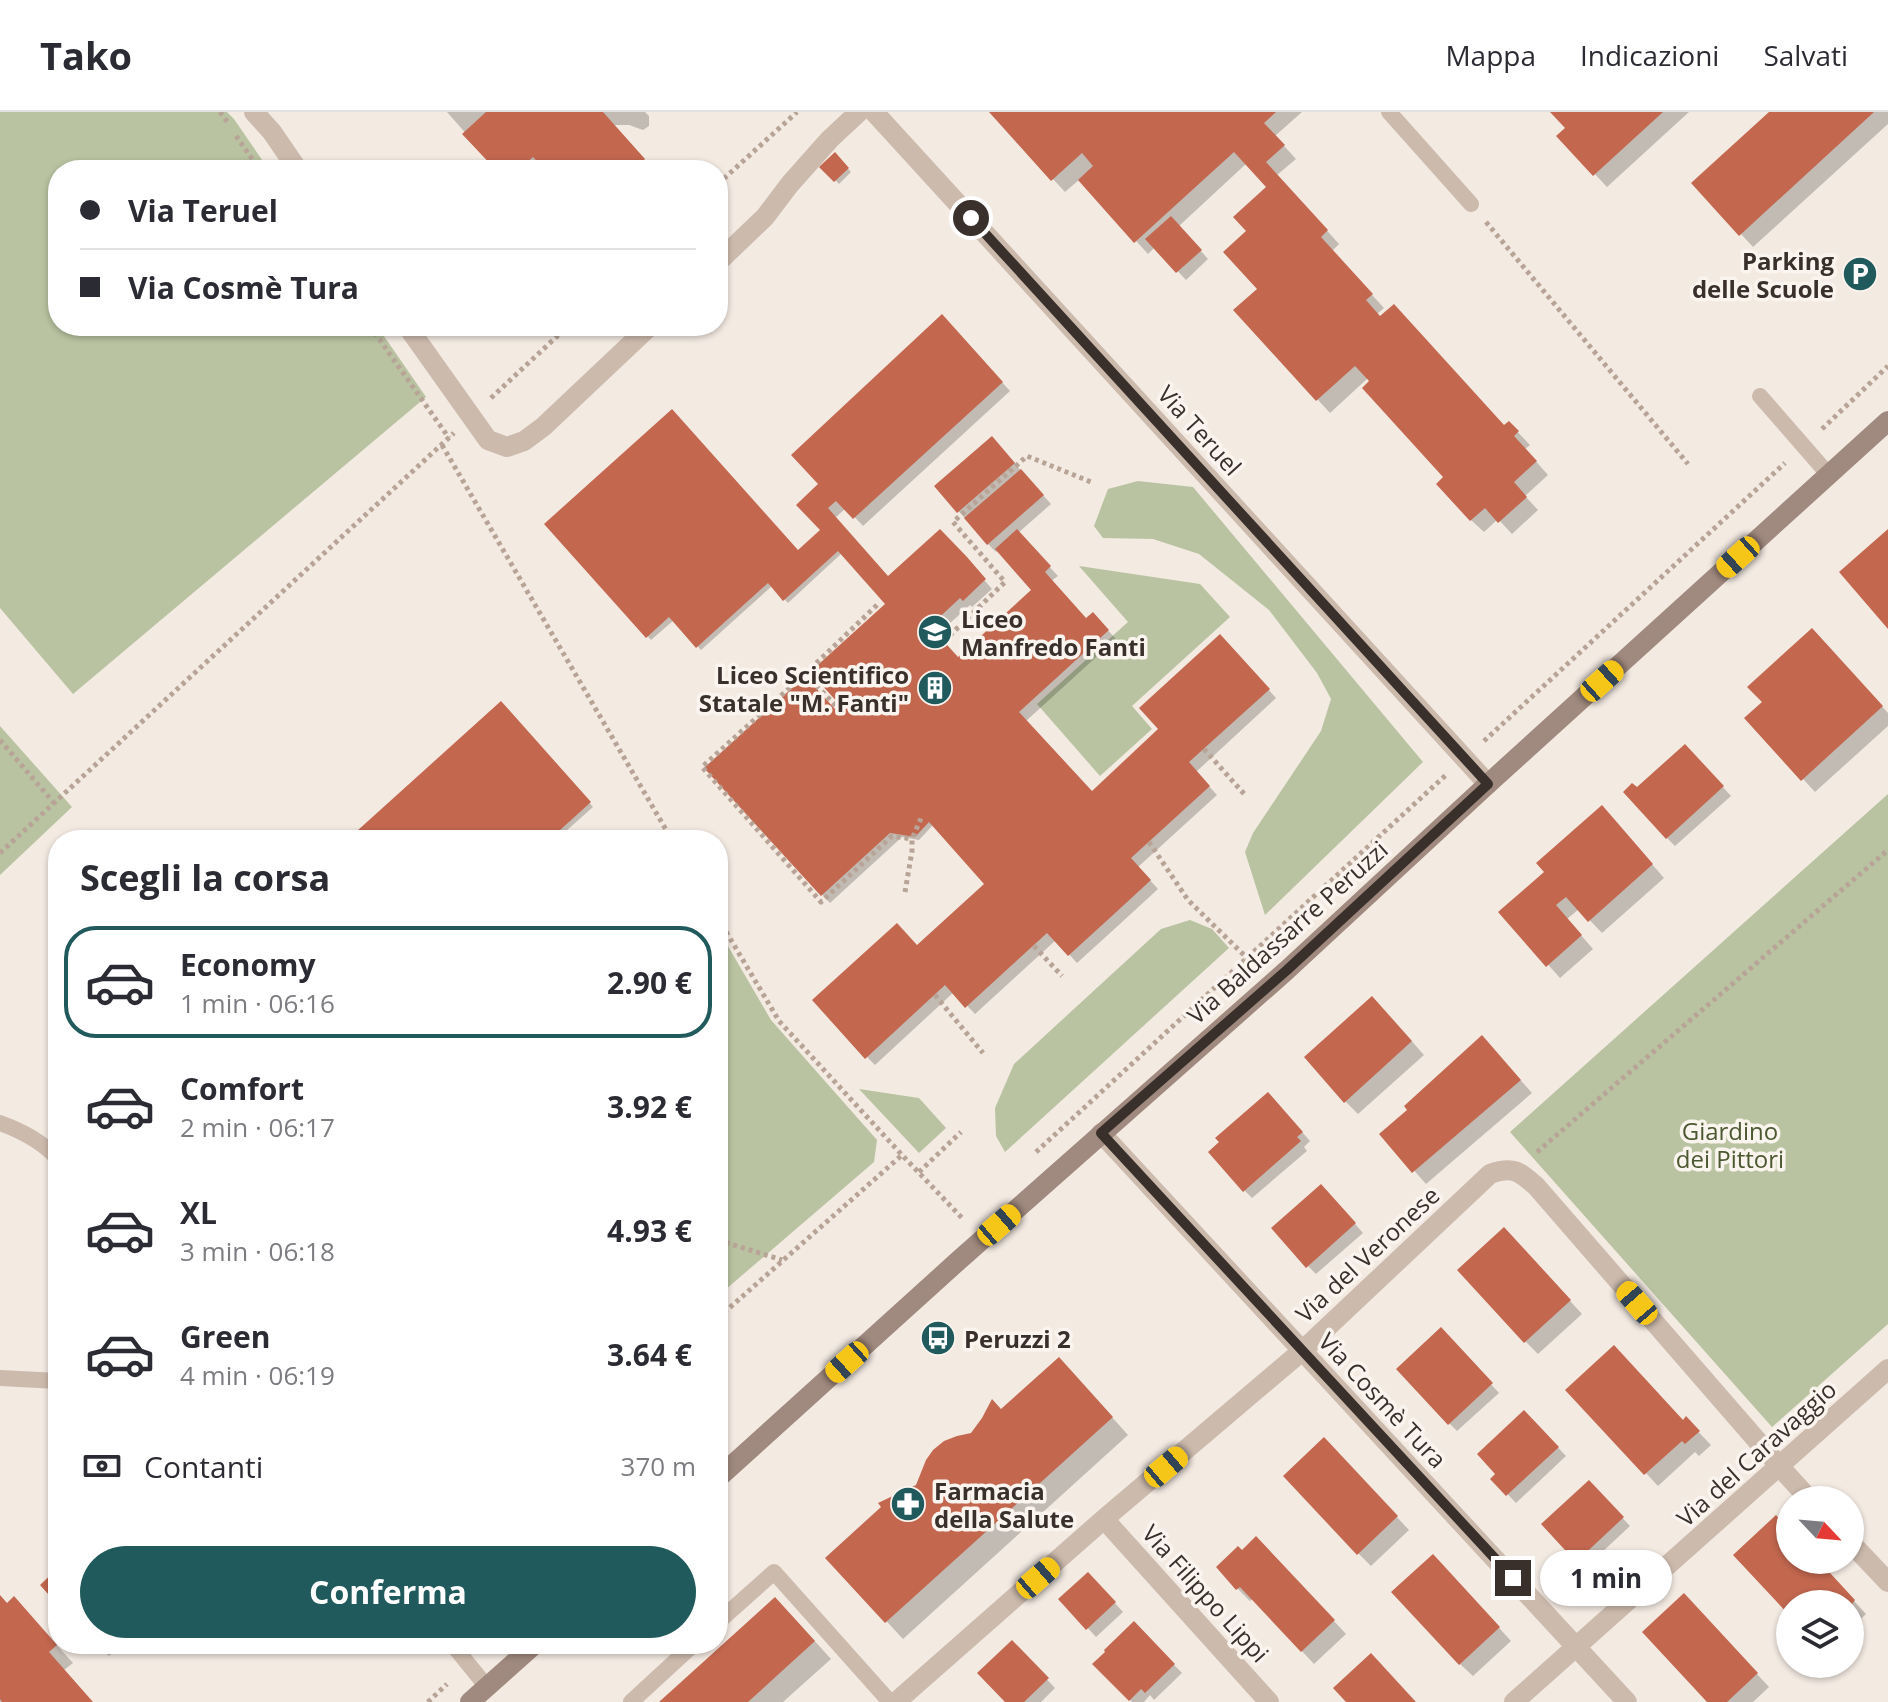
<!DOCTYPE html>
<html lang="it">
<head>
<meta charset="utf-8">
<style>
	:root { --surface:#fff; --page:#f7f7f7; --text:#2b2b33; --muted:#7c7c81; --line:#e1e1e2; --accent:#215a5c }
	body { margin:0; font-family:"Open Sans",sans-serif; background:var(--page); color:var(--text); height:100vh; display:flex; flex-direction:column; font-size:30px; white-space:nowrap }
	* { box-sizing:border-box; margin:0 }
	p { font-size:26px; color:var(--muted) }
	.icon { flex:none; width:44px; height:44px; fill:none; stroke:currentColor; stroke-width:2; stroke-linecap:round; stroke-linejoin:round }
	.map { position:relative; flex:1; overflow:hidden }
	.side { position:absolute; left:48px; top:718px; width:680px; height:824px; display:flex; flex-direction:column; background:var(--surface); border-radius:32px; box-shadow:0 2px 6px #0004 }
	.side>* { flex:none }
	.guide { position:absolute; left:48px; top:48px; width:680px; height:176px; border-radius:32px; box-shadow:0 2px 6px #0004; display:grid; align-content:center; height:176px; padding:0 32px; background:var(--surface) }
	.needle { width:52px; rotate:116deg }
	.controls { position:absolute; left:1776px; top:1374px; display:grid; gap:16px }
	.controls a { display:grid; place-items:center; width:88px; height:88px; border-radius:50%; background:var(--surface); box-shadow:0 2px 6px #0004; font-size:40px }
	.end { position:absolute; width:36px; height:36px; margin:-18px; border:10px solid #3a302b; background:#fff; box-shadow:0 0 0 4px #fff }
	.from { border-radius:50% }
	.bubble { position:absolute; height:56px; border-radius:28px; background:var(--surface); box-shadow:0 2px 6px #0004; font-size:26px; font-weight:700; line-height:56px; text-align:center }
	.car { position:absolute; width:24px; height:48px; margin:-24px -12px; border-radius:10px; box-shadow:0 0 6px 2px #0007; background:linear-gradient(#f5c518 24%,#345 0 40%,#f5c518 0 76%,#345 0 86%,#f5c518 0) }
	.guide b { display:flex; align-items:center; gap:28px; height:76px; font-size:30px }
	.guide b+b { border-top:2px solid var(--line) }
	.guide i { width:20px; height:20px; background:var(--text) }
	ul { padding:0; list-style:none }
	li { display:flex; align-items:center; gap:24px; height:112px; margin:0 16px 12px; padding:0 16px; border:4px solid transparent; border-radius:32px }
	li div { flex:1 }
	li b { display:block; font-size:30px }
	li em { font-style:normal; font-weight:700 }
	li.active { border-color:var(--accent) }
	li>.icon { width:72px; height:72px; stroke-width:1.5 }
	h2 { padding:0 32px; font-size:36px; line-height:96px }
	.pay { display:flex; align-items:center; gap:20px; height:88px; padding:0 32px; font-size:30px }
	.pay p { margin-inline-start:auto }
	.button { display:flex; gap:16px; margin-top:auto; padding:16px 32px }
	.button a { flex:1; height:92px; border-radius:48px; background:var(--accent); color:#fff; font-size:32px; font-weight:700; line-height:92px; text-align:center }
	header { display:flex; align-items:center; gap:48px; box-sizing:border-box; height:112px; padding:0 40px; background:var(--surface); border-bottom:2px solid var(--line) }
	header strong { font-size:38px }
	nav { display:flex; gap:44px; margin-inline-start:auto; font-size:28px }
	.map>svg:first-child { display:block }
</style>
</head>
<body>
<header>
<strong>Tako</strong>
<nav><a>Mappa</a><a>Indicazioni</a><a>Salvati</a></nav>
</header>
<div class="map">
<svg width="1888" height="1590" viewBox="0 0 1888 1590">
	<rect width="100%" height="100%" fill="#f3eae2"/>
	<path fill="#b9c3a1" d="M0 0H227L234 7 269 58H58V214H377L426 285 73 582 0 496Z
		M1138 369 1193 375 1423 650 1265 803 1245 740 1253 721 1321 619 1331 587 1317 561 1269 498 1199 442 1153 427 1103 426 1094 414 1108 377Z
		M1079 454 1200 472 1230 505 1132 594 1152 617 1100 664 1037 592 1128 510Z
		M0 614 72 695 0 763Z
		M1888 682V1212L1772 1315 1510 1020Z
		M1190 808 1212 817 1229 836 1005 1040 996 1024 995 996 1014 952 1161 817Z
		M718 817 771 908 877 1028 874 1050 718 1184Z
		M859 977 919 986 946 1016 919 1041Z"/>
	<path fill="#0003" d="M447 0H645L649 4V14L643 18 629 13H614L654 58H498Z
		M991 0H1302L1275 24 1296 47 1277 63 1339 132 1332 139 1384 196 1377 202 1505 315 1509 311 1530 333 1525 337 1548 363 1525 384 1538 398 1512 422 1498 407 1484 420 1471 408 1446 365 1368 266 1330 301 1236 198 1260 177 1269 75 1247 51 1179 114 1208 147 1186 168 1155 135 1148 142 1080 67 1065 80Z
		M1553 0H1689L1607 75 1559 24 1567 16Z
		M1772 0H1888V12L1753 135 1694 71Z
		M835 43 851 60 839 72 822 55Z
		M950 213 1010 279 863 414 846 396 835 406 888 467 974 456 992 477 972 495 970 493 937 523 959 547 1034 478 998 438 996 440 988 432 937 375 1000 335 1051 392 1018 421 1058 464 1051 469 1087 509 1101 511 1116 527 1026 609 1092 681 1161 617 1228 533 1276 586 1196 660 1217 683 1138 755 1158 777 1121 811 1077 851 1056 828 975 902 954 880 875 953 867 945 917 836 987 772 933 713 919 728 902 725 830 791 707 657 835 599 842 593 888 492 842 441 788 491 772 474 701 538 674 508 651 528 547 412 798 440 822 419 821 372Z
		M1825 531 1888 601V614L1815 680 1747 606Z
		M501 592 593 695 556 728H349Z
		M1693 642 1731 684 1675 734 1667 726 1637 678Z
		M1614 708 1664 766 1602 821 1579 797 1567 807 1593 837 1560 866 1501 800 1547 760Z
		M1385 899 1424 943 1358 1002 1345 989Z
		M1494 938 1532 981 1426 1072 1382 1022 1410 998Z
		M1276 990 1310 1029 1304 1035 1307 1039 1252 1086 1244 1078Z
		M1329 1082 1363 1121 1316 1162 1308 1154Z
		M1516 1130 1582 1202 1538 1242 1525 1229Z
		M1441 1218 1499 1281 1457 1319 1449 1311Z
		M1075 1264 1128 1323 903 1527 828 1446 917 1375 972 1323 1001 1299Z
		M1568 1278 1683 1310 1686 1307 1711 1333 1699 1344 1695 1340 1658 1374Z
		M1524 1300 1566 1344 1516 1391 1493 1367Z
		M1337 1341 1409 1418 1371 1454 1358 1441Z
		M1589 1370 1630 1414 1585 1456 1544 1413Z
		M1775 1406 1790 1420V1448H1816L1866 1502 1850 1518V1492H1790V1501L1736 1443Z
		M1269 1439 1346 1522 1314 1552 1253 1487 1250 1489 1238 1477 1242 1440Z
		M1446 1457 1511 1529 1473 1564 1460 1552Z
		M1096 1470 1123 1500 1096 1525 1061 1487Z
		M0 1484 8 1493 30 1504 73 1551 64 1558 92 1590H0Z
		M1696 1496 1769 1575 1753 1590H1710Z
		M792 1504 831 1547 783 1590H662Z
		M1134 1512 1182 1561 1154 1588 1150 1583 1144 1590H1132L1095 1552Z
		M1012 1530 1055 1576 1041 1590H1008Z
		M97 1532H121L109 1544Z"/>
	<path fill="#c3674f" d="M486 0H603L645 47 633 58H545L533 45 518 58H496L462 22Z
		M989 0H1276L1264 11 1285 33 1266 50 1328 118 1321 125 1373 182 1366 188 1380 204 1394 192 1504 313 1509 309 1519 319 1514 324 1537 349 1514 370 1527 385 1498 411 1485 396 1470 409 1436 372 1443 365 1362 276 1369 269 1355 254 1316 289 1233 198 1257 177 1223 140 1246 119 1233 105 1266 75 1234 40 1134 131 1078 68 1093 54 1082 41 1051 69Z
		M1550 0H1663L1593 64 1556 24 1565 16Z
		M1769 0H1874L1739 124 1691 71Z
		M835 40 849 56 834 70 819 55Z
		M1171 104 1202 138 1176 161 1145 127Z
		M942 202 1003 270 853 407 836 389 828 396 888 464 940 417 967 445 986 467 963 489 960 486 930 514 958 545 1031 478 995 437 1017 417 1051 454 1045 460 1086 506 1093 500 1109 518 1019 600 1092 679 1158 617 1139 596 1220 522 1270 577 1189 650 1210 674 1131 746 1151 768 1113 803 1068 844 1047 821 965 896 945 873 865 947 812 888 897 811 917 833 984 772 929 710 915 725 890 721 821 784 704 656 805 564 835 597 840 593 810 560 885 492 838 439 783 489 768 471 696 536 669 505 646 526 544 412 672 297 798 438 820 418 796 393 818 372 791 343Z
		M992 324 1015 351 957 401 934 374Z
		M1021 357 1044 383 987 433 964 406Z
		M1888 417V517L1839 460Z
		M1812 516 1883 594 1801 669 1744 606 1762 590 1747 575Z
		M501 589 591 690 549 728H347Z
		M1685 632 1724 674 1666 727 1623 680 1632 671 1637 675Z
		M1602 693 1653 752 1588 810 1566 785 1556 793 1582 823 1546 855 1498 800 1544 760 1536 751Z
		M1372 884 1412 929 1344 991 1304 945Z
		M1482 923 1521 968 1412 1061 1379 1022 1407 998 1404 994Z
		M1268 980 1303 1020 1297 1025 1301 1029 1243 1080 1208 1040 1219 1030 1215 1026Z
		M1321 1072 1356 1111 1306 1156 1271 1116Z
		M1504 1115 1571 1188 1524 1231 1457 1158Z
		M1441 1215 1493 1271 1448 1313 1396 1257Z
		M1614 1233 1683 1308 1686 1304 1700 1319 1685 1332 1682 1329 1644 1363 1565 1278Z
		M1059 1245 1113 1305 885 1511 825 1446 881 1395 878 1391 916 1373 926 1348 933 1338 944 1329 957 1324 971 1321 982 1306 992 1287 1001 1297Z
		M1524 1298 1559 1335 1506 1384 1490 1367 1495 1362 1477 1342Z
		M1324 1325 1398 1404 1357 1443 1283 1364Z
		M1589 1368 1624 1405 1576 1450 1541 1412Z
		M1776 1403 1790 1419V1448H1818L1855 1488 1852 1492H1790V1504L1733 1443Z
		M1256 1424 1335 1508 1301 1540 1240 1475 1236 1478 1216 1455 1238 1434 1242 1438Z
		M1433 1442 1500 1515 1459 1553 1391 1480Z
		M58 1456V1493L40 1473Z
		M1088 1460 1116 1490 1086 1518 1058 1487Z
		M1684 1481 1758 1561 1727 1590H1707L1642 1520Z
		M0 1483 7 1491 14 1484 57 1533 49 1540 93 1590H2L0 1587Z
		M775 1485 815 1529 748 1590H659Z
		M1134 1509 1175 1552 1145 1581 1141 1577 1129 1589 1092 1552 1105 1540 1104 1538Z
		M1012 1528 1049 1566 1024 1590H1005L977 1561Z
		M1371 1541 1416 1590H1346L1333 1576Z"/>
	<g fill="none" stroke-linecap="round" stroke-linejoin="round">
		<path stroke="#b8a497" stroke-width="5" stroke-dasharray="4 4" stroke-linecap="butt" d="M220 0 229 12
			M236 24 260 58
			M718 72 797 0
			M1486 110 1688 352
			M370 214 449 326
			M491 286 568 214
			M1822 317 1888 254
			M442 333 672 728
			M877 493 805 562 702 655 821 790 892 724 912 727
			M944 529 1005 470 953 410 1027 344 1091 370
			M805 562 837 595
			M0 628 54 691
			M1484 629 1785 351
			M1204 637 1246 684
			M1149 730 1188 788 1247 846
			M0 741 454 321
			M905 780 912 739V727L922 704
			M718 806 779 909 902 1043 963 1107
			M1034 834 1062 864
			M935 883 983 941
			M1036 1040 1447 662
			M1537 1040 1888 738
			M919 1060 961 1020
			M718 1128 782 1148
			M718 1206 902 1043
			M428 1590 447 1572"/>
		<path stroke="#ccbaad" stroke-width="16" d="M1389 0 1471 92
			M1760 284 1828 362
			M0 1011C22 1019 42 1029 58 1047
			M0 1266 58 1269
			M718 1510 774 1460 890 1590
			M452 1532 487 1575
			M631 1590 694 1532"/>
		<path stroke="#ccbaad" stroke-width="20" d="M254 0 272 20 298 58
			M874 0 1488 672
			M718 150 765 105 790 72 830 27 859 0
			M407 214 488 328 507 335 524 329 543 315 650 214
			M1101 1021 1627 1590
			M1104 1407 1269 1590
			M1850 1430 1888 1470
			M896 1590 1104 1407 1302 1239 1490 1062C1513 1054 1519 1059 1536 1074L1780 1355 1810 1388
			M1514 1590 1888 1257"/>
		<path stroke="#a0897e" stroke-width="20" d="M718 1366 958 1149 1287 858 1488 672 1888 309
			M470 1590 535 1532"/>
	</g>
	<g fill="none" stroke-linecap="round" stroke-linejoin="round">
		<path stroke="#3a302b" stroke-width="10" d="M971 106 1488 672 1287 858 1101 1021 1513 1466"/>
	</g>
	<defs>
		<g id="parking-disc" transform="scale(1.8)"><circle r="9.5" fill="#215a5c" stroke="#faf4ee"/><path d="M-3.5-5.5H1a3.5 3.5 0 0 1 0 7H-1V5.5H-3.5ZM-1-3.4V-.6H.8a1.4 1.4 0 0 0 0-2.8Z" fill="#fff"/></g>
		<g id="school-disc" transform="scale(1.8)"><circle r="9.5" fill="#215a5c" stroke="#faf4ee"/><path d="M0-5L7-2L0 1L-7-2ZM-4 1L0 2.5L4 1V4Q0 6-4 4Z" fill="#fff"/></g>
		<g id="building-disc" transform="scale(1.8)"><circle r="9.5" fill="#215a5c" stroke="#faf4ee"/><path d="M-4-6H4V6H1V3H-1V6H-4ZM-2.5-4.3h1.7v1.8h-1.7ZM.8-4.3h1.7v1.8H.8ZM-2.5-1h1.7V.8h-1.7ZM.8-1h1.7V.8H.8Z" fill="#fff"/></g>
		<g id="bus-disc" transform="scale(1.8)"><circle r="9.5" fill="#215a5c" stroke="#faf4ee"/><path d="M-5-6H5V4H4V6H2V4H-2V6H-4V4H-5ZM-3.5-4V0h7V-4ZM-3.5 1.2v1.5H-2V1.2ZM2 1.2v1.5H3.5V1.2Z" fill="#fff"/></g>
		<g id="pharmacy-disc" transform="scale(1.8)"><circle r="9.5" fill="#215a5c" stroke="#faf4ee"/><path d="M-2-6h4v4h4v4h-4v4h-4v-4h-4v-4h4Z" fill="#fff"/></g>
	</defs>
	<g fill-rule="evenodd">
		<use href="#parking-disc" x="1860" y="162"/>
		<use href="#school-disc" x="935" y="520"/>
		<use href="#building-disc" x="935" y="576"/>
		<use href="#bus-disc" x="938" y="1226"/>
		<use href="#pharmacy-disc" x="908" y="1392"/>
	</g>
	<g text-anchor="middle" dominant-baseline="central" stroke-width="7" stroke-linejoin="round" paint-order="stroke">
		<g font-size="24" font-weight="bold" fill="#3a302b" stroke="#faf4ee" text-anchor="start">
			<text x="1834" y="148" text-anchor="end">Parking<tspan x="1834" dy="28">delle Scuole</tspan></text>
			<text x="961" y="506">Liceo<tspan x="961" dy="28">Manfredo Fanti</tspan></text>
			<text x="909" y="562" text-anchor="end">Liceo Scientifico<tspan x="909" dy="28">Statale "M. Fanti"</tspan></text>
			<text x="964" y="1226">Peruzzi 2</text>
			<text x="934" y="1378">Farmacia<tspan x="934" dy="28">della Salute</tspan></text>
		</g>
		<g font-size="24" fill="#3a302b" stroke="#faf4ee">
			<text transform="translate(1200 318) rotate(48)">Via Teruel</text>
			<text transform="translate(1287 820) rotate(-42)">Via Baldassarre Peruzzi</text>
			<text transform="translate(1367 1142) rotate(-43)">Via del Veronese</text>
			<text transform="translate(1383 1288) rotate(47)">Via Cosmè Tura</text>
			<text transform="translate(1756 1341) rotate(-42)">Via del Caravaggio</text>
			<text transform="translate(1206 1481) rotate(48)">Via Filippo Lippi</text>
		</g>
		<g font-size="24" fill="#4b5830" stroke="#faf4ee">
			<text x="1730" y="1018">Giardino<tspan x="1730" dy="28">dei Pittori</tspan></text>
		</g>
	</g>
</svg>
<div class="controls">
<a><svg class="needle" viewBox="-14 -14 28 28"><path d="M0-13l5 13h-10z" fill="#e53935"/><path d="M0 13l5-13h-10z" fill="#7c7c81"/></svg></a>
<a><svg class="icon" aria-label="layers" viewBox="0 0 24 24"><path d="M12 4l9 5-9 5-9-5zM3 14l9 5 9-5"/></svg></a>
</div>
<i class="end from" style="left:971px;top:106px"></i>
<i class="end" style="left:1513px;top:1466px"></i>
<div class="bubble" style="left:1540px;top:1438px;width:132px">1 min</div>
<i class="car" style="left:1738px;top:445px;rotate:228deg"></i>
<i class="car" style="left:1602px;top:569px;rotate:48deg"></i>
<i class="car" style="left:999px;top:1113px;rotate:49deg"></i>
<i class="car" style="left:1637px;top:1191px;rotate:319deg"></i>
<i class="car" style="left:847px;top:1250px;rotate:228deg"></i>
<i class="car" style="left:1166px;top:1355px;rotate:50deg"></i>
<i class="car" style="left:1038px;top:1466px;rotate:49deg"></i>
<div class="guide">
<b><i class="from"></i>Via Teruel</b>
<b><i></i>Via Cosmè Tura</b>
</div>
<section class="side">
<h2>Scegli la corsa</h2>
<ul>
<li class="active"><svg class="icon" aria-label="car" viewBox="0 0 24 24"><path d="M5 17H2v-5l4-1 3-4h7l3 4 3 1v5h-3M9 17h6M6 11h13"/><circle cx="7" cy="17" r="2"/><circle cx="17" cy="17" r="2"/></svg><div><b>Economy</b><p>1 min · 06:16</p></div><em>2.90 €</em></li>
<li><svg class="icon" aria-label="car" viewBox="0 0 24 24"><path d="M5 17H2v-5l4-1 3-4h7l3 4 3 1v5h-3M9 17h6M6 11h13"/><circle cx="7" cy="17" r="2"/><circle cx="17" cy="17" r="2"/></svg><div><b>Comfort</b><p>2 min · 06:17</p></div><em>3.92 €</em></li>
<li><svg class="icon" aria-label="car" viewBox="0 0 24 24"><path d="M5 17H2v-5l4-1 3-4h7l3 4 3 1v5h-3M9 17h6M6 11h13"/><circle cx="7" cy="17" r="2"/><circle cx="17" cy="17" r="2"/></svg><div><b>XL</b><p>3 min · 06:18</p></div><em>4.93 €</em></li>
<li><svg class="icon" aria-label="car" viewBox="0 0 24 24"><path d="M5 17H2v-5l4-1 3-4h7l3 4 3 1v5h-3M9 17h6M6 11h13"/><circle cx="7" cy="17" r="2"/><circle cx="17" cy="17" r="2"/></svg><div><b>Green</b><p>4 min · 06:19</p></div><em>3.64 €</em></li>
</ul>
<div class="pay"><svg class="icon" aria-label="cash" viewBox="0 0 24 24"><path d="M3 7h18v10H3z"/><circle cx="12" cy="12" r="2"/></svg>Contanti<p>370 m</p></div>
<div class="button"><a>Conferma</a></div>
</section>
</div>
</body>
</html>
